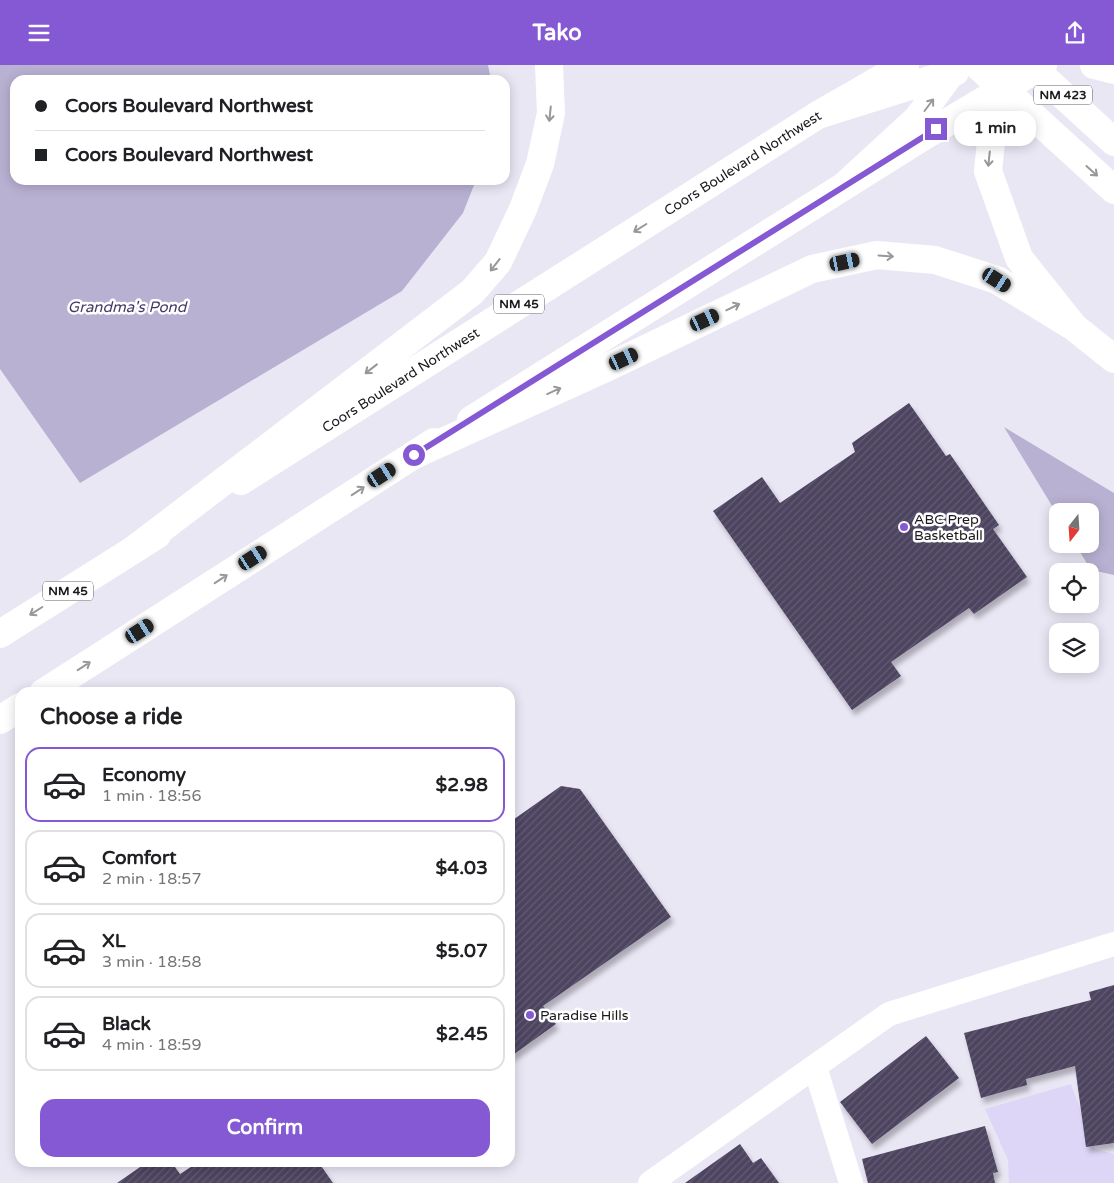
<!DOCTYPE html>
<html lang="en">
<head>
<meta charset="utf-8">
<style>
	:root { --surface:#fff; --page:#f2f2f2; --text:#202124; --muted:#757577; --line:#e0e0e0; --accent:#8559d3 }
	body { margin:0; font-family:"Varela Round",sans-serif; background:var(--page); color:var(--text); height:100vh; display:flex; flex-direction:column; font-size:19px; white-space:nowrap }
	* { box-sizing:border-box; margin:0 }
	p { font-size:16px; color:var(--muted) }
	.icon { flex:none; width:28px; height:28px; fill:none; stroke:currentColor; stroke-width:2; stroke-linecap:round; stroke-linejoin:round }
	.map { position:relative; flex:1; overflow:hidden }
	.drawer { position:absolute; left:15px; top:622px; width:500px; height:480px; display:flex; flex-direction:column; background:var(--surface); border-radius:15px; box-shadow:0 2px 12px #0003 }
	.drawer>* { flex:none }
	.banner { position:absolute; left:10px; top:10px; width:500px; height:110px; border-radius:15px; box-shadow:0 2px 12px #0003; display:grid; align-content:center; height:110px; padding:0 25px; background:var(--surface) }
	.needle { width:32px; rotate:197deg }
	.controls { position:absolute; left:1049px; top:438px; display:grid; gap:10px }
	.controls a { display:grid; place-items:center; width:50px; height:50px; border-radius:10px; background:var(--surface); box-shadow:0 2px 12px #0003; font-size:25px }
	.end { position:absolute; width:22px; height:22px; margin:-11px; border:6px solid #8559d3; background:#fff; box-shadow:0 0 0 2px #fff }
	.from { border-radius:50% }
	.bubble { position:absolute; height:35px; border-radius:15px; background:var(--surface); box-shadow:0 2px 12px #0003; font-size:16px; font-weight:700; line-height:35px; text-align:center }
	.car { position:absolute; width:15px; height:30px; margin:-15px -8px; border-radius:6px; box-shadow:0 0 4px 1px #0007; background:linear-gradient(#222 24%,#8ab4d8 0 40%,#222 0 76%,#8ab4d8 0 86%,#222 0) }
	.banner b { display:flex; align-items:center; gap:18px; height:48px; font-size:19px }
	.banner b+b { border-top:1px solid var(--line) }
	.banner i { width:12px; height:12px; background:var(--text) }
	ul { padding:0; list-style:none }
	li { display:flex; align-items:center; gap:15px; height:75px; margin:0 10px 8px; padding:0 15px; border:2px solid var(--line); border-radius:15px }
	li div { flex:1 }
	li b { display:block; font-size:19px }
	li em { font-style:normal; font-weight:700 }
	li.current { border-color:var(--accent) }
	li>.icon { width:45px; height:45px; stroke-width:1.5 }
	h2 { padding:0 25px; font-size:22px; line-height:60px }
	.primary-button { display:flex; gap:10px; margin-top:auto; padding:10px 25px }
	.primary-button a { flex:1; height:58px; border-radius:15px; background:var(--accent); color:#fff; font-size:20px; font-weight:700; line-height:58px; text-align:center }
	header { display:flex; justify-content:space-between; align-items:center; height:65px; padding:0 25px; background:var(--accent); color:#fff; font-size:22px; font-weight:700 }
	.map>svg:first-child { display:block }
</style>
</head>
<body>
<header><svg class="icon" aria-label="menu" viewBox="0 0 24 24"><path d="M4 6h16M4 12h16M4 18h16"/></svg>Tako<svg class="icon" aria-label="share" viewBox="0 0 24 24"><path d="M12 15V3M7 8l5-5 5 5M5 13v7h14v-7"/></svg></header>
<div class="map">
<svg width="1114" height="1118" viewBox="0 0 1114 1118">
	<defs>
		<pattern id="building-hatch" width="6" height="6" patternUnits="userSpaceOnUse" patternTransform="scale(1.25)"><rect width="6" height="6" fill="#4d4561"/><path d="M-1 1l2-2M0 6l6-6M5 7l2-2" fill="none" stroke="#635c73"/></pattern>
		<filter id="shadow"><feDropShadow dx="3" dy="5.5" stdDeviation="2.5" flood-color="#0004"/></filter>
	</defs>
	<rect width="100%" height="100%" fill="#eae7f5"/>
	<path fill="#ded6f7" d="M1071 1019 1095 1084 1114 1089V1118H1009L1008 1095 985 1044Z"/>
	<path fill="#b9b1d2" d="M0 0H488L491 15H15V115H476L463 148 402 226 80 418 0 304Z
		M1004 362 1114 428V510L1091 505 1075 479H1090V446H1058L1057 449Z"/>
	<path fill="url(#building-hatch)" filter="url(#shadow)" d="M909 338 946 391 950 389 999 460 993 464 1027 512 974 549 969 543 891 597 901 611 852 645 713 446 762 412 780 438 855 387 852 378Z
		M561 721 580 724 671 852 543 941 556 959 510 992V757Z
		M1114 920V1078L1086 1082 1075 1001 1026 1014 1027 1020 981 1033 964 968 1091 935 1089 927Z
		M926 971 959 1013 872 1079 840 1037Z
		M985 1061 998 1107 993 1108 995 1118H868L862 1094Z
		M740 1079 753 1098 761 1093 779 1118H685Z
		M146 1098H172L180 1109 197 1098H319L333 1118H117Z"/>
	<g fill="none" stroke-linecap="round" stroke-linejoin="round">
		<path stroke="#fff" stroke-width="24" d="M815 1002 851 1118
			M650 1118 889 949 1114 879"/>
		<g stroke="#fff" stroke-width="28">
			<path d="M471 355 921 73 1043 0"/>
			<path id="s1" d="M241 416 818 50 905 0"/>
			<path d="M0 569 157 470"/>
			<path d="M43 628 434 377"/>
			<path d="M0 655 20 642"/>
		</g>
		<path stroke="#fff" stroke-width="28" d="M977 0 1114 125
			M1008 0 996 28 988 106 1019 193 1074 262 1114 294
			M1030 0 1114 77
			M1094 0 1114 5
			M818 50 955 7
			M843 122 917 54 957 0
			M414 390 608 302 812 204 877 190 935 195 997 215 1074 262
			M136 483 472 227 498 197 523 144 540 99 551 48 549 0"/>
	</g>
	<defs><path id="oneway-shaft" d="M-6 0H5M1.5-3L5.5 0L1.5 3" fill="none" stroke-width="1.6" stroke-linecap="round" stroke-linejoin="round" transform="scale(1.25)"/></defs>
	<g stroke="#989899">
		<use href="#oneway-shaft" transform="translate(929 40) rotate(-53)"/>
		<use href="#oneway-shaft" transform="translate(550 49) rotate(96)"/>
		<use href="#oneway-shaft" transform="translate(989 94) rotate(96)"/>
		<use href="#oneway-shaft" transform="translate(1092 106) rotate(42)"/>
		<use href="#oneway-shaft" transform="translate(640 163) rotate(148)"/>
		<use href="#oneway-shaft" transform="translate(886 191) rotate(4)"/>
		<use href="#oneway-shaft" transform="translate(495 200) rotate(128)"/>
		<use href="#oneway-shaft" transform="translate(733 242) rotate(-26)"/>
		<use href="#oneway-shaft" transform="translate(371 304) rotate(142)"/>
		<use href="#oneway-shaft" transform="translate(554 326) rotate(-24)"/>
		<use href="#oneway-shaft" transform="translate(358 426) rotate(-33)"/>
		<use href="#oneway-shaft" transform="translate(221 514) rotate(-33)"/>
		<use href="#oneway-shaft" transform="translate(36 546) rotate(148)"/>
		<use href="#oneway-shaft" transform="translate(84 601) rotate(-33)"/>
	</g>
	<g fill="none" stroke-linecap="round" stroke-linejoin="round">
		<path stroke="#8559d3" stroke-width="6" d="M414 390 936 64"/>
	</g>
	<g fill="#8559d3" stroke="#fff" stroke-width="2">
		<circle cx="904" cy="462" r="5"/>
		<circle cx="530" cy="950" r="5"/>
	</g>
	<g text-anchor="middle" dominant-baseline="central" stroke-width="5" stroke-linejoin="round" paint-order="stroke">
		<g fill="#fff" stroke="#5f5e61" stroke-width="1">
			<rect x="1034" y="20.5" width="58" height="19" rx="4"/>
			<rect x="494" y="229.5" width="50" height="19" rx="4"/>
			<rect x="43" y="516.5" width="50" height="19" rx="4"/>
		</g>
		<g font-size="12" font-weight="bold" fill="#1a191d">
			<text x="1063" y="30">NM 423</text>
			<text x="519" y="239">NM 45</text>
			<text x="68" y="526">NM 45</text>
		</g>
		<g font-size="14" fill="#1a191d" stroke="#fff">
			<text stroke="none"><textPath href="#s1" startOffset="594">Coors Boulevard Northwest</textPath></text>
			<text stroke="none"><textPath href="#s1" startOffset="189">Coors Boulevard Northwest</textPath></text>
		</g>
		<g font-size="14" fill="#1a191d" stroke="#fff" text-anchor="start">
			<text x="914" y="454">ABC Prep<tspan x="914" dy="16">Basketball</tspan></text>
			<text x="540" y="950">Paradise Hills</text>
		</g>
		<g font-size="15" font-style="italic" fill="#453765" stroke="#fff">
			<text x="127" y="242">Grandma's Pond</text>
		</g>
	</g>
</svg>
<div class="controls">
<a><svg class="needle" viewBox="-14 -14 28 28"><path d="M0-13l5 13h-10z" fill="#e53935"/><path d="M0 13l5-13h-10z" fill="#757577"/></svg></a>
<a><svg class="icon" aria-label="locate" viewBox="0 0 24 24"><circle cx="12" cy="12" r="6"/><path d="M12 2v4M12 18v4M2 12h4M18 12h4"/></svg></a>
<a><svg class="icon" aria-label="layers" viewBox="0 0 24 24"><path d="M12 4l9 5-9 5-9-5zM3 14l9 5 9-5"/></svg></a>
</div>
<i class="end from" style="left:414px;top:390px"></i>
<i class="end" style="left:936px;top:64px"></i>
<div class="bubble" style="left:954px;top:46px;width:82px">1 min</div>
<i class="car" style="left:845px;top:197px;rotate:78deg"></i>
<i class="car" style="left:997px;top:215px;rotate:122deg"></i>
<i class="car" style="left:705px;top:255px;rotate:65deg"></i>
<i class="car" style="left:624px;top:294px;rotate:65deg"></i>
<i class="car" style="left:382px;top:410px;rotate:57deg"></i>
<i class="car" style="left:253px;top:493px;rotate:57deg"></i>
<i class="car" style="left:140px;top:566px;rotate:57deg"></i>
<div class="banner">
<b><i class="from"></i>Coors Boulevard Northwest</b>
<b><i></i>Coors Boulevard Northwest</b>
</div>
<section class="drawer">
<h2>Choose a ride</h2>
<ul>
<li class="current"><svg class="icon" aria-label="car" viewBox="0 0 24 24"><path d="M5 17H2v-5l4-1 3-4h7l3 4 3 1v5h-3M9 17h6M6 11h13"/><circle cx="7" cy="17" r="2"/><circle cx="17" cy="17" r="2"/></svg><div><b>Economy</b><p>1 min · 18:56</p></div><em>$2.98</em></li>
<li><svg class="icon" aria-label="car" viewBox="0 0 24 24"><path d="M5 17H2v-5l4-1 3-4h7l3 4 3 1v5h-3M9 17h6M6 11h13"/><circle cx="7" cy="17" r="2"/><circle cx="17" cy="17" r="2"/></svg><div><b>Comfort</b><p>2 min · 18:57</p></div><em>$4.03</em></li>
<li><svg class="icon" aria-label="car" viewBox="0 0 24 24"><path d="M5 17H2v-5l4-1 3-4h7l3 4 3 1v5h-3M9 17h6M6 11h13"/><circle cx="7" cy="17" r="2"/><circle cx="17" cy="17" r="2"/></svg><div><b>XL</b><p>3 min · 18:58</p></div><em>$5.07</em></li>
<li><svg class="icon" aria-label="car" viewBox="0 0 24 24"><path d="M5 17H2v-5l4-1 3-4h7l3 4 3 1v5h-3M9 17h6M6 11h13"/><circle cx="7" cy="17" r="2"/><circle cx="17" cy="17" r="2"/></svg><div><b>Black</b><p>4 min · 18:59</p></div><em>$2.45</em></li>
</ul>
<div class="primary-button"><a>Confirm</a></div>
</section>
</div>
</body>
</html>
